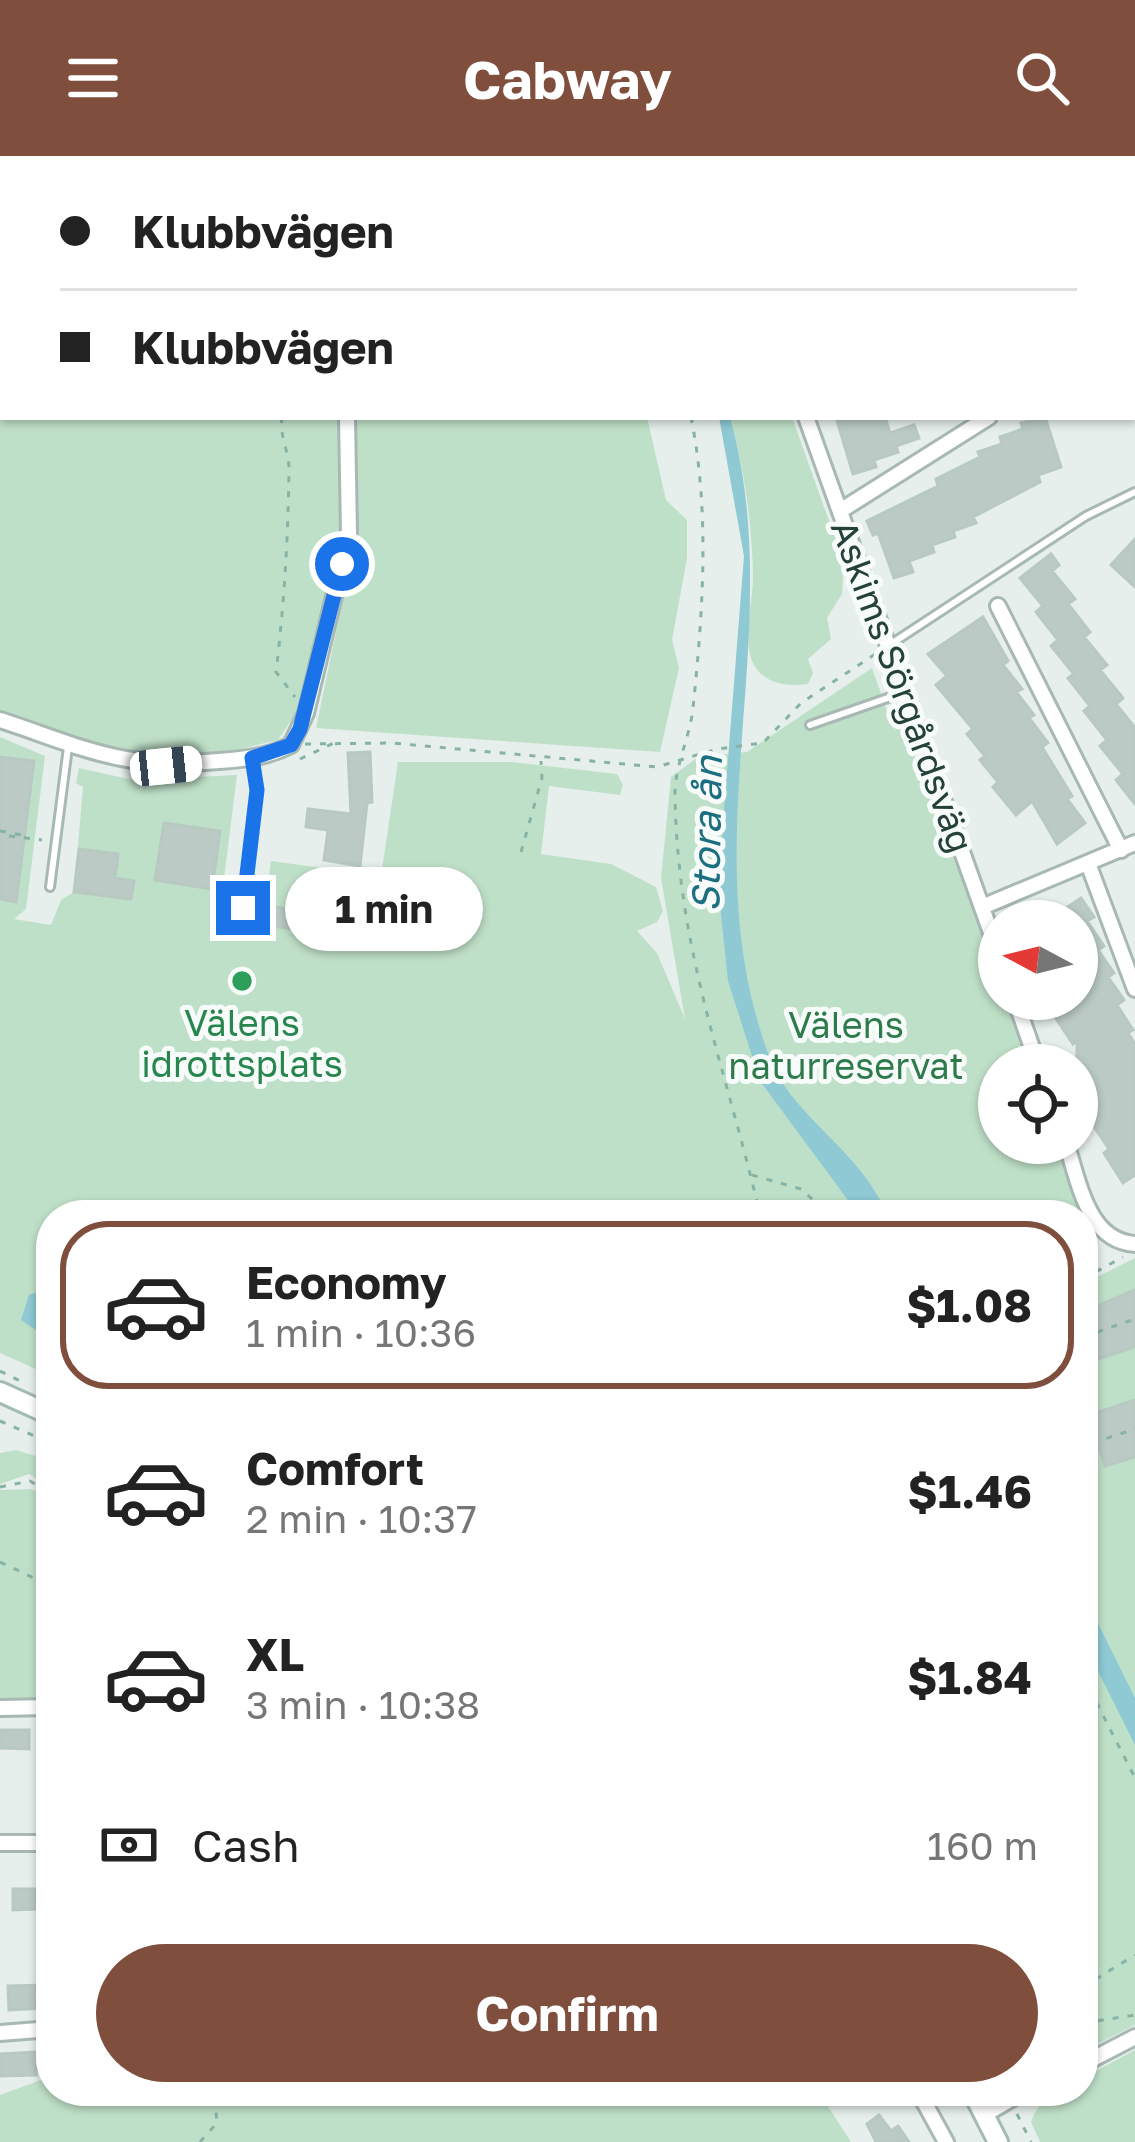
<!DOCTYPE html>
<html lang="en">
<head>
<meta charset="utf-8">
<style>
	:root { --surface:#fff; --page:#f2f2f2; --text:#222; --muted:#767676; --line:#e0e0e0; --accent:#804e3d }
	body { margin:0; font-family:"Golos Text",sans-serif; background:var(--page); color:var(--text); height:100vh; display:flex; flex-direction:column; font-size:45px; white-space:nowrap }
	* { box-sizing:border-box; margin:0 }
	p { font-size:39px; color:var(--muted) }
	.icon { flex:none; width:66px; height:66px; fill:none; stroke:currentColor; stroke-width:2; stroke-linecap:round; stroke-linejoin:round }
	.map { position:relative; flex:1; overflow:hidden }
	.panel { position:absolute; left:36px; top:1044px; width:1062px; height:906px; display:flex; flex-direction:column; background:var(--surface); border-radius:48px; box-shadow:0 3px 9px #0004 }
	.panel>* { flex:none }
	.top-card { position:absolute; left:0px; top:0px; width:1137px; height:264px; box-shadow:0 3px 9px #0004; display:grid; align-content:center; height:264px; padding:0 60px; background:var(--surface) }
	.needle { width:78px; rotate:277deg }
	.controls { position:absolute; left:978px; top:744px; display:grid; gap:24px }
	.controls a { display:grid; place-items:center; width:120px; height:120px; border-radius:50%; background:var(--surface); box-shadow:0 3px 9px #0004; font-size:60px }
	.end { position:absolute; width:54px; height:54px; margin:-27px; border:15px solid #1a73e8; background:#fff; box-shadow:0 0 0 6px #fff }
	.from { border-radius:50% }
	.bubble { position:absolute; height:84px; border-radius:42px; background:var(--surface); box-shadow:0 3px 9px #0004; font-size:39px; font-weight:700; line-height:84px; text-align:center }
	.car { position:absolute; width:36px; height:72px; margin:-36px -18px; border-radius:15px; box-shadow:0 0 9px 3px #0007; background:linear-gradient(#fff 24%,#345 0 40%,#fff 0 76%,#345 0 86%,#fff 0) }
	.top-card b { display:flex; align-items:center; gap:42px; height:114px; font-size:45px }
	.top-card b+b { border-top:3px solid var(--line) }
	.top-card i { width:30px; height:30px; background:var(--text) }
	ul { padding:21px 0 0; list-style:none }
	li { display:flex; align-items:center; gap:36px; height:168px; margin:0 24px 18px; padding:0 36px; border:6px solid transparent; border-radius:48px }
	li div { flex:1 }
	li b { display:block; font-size:45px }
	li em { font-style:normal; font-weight:700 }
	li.selected { border-color:var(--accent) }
	li>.icon { width:108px; height:108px; stroke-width:1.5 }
	.pay { display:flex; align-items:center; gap:30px; height:132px; padding:0 60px; font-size:45px }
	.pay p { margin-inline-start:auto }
	.cta { display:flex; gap:24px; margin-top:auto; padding:24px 60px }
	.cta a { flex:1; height:138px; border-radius:72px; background:var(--accent); color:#fff; font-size:48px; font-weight:700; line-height:138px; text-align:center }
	header { display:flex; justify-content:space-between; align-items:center; height:156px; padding:0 60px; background:var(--accent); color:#fff; font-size:54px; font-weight:700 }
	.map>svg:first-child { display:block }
</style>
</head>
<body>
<header><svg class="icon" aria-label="menu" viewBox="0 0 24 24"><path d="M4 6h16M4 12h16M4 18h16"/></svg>Cabway<svg class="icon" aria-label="search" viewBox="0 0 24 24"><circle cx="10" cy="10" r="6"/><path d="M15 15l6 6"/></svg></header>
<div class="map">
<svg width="1135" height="1986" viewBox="0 0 1135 1986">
	<rect width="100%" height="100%" fill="#e6efeb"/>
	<path fill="#bfe0c8" d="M0 0 255 3H3V261H341L345 375 302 548 278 584 219 598 127 599 0 557Z
		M355 261H647L666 344 687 364V402L672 484 679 512 660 596 316 572 355 385Z
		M730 261H792L844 407 842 438 827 462 831 483 808 503 813 517 808 528C786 531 762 528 752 505 743 482 753 445 753 420 752 367 744 312 730 261Z
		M872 512 887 555 908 567 999 826V843H1005L1028 909H999V987H1056L1081 1059H51V1220L0 1197V581L45 600 26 753 14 763 51 769 61 744 74 736 83 631 76 627 79 612 133 624 237 619 219 762 262 769 271 705 381 720 398 606H511L617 618 623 629 620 639 549 630 541 698 611 708 656 731 663 755 657 766 637 775 657 797 685 863 661 722 671 621 698 601 747 596Z
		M1135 1102V1869L1083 1895V1128Z
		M16 1294 51 1305V1332L29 1318 0 1328V1297Z
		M30 1333 51 1340V1542H0V1334Z
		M51 1885V1935H818L851 1986H0V1939L41 1924Z
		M1135 1894V1986H1040L1031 1966C1039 1941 1059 1935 1083 1935V1922Z"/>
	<path fill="#8ec9d4" d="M719 261H730C790 478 689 685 769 900 785 945 830 977 859 1013 871 1027 880 1044 889 1059H859L760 925 728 825 718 730 744 400Z
		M51 1131V1184L21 1164 29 1139Z
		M1083 1437 1135 1542V1589L1083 1485Z"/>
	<path fill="#bbcac4" stroke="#b8c9c2" stroke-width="3" d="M836 261H885L890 277 914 269 919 282 896 290 898 296 874 304 876 311 853 318Z
		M1045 261 1061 311 1038 319 1040 326 973 361 976 367 953 375 955 381 932 389 934 396 909 405 913 416 894 422 878 377 873 379 867 365 938 330 936 323 980 301 978 296 1002 288 1000 281 1023 273 1021 267Z
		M1135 383V431L1111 409Z
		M1051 398 1059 409 1052 415 1075 443 1068 448 1090 476 1084 481 1107 509 1100 514 1123 542 1116 548 1135 572V648L1116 624 1123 618 1100 590 1107 584 1084 555 1090 550 1068 522 1074 518 1051 490 1058 484 1036 456 1043 450 1020 422Z
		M983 461 1008 505 1003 509 1022 533 1016 536 1034 559 1029 562 1048 587 1042 591 1072 640 1067 643 1085 667 1057 688 1032 645 1016 659 993 631 998 626 980 604 985 600 967 578 973 573 936 529 947 520 928 498Z
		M370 596 372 646 367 647 360 710 324 704 328 674 306 671 308 653 351 658 348 597Z
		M0 601 34 605 16 746 0 743Z
		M164 667 220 675 212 733 155 724Z
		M79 693 118 698 115 722 134 725 131 743 74 736Z
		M300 730 354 737 351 759 326 756 323 777 264 769 267 750 297 754Z
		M1081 742 1094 761 1087 765 1104 790 1098 794 1114 817 1108 821 1124 844 1117 849 1133 874 1128 877 1135 888V1019L1123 1027 1104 997 1109 993 1082 953 1077 957V885L1073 888 1053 858 1084 837 1077 826V765H1047Z
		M1135 1134V1191L1083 1208V1156Z
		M1135 1244V1301L1105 1310 1089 1259Z
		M0 1574H29V1593L0 1592Z
		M13 1733H37V1753L13 1754Z
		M44 1829 45 1852 9 1854 8 1830Z
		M35 1896V1900L51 1899V1912L36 1913V1919L0 1920V1898Z
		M879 1959 891 1975 898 1970 909 1986H876L867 1968Z"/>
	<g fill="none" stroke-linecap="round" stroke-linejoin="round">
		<g stroke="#a8b8b2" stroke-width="12">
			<path id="lane" d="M891 488 1086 360 1135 336
				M810 569 902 537
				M50 731 68 591
				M243 752 257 634 252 602"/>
		</g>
		<g stroke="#a8b8b2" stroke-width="20">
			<path id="street" d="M259 0 262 3
				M703 0 704 3
				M737 3 742 0
				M960 3 963 0
				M806 261 999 799
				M840 355 989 261
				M998 450 1121 694
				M0 564C88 593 122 614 219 605 245 603 268 601 291 589L306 557 349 378 347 261
				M1089 710 1135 833
				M982 751 1135 687
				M1015 843 1038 909
				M1066 987C1079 1025 1087 1085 1135 1088
				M0 1552 51 1551
				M0 1687H51
				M0 1877 51 1873
				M1083 1908 1135 1881
				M918 1935 946 1986
				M984 1959 1025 1935"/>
		</g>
		<g stroke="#a4bbb3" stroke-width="24">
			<path id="secondary" d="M0 1236 51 1259
				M972 1935 998 1986"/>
		</g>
		<path stroke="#86b3a5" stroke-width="3" stroke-dasharray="6 9" stroke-linecap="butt" d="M111 0 131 3
			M422 0 423 3
			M598 0 599 3
			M983 0 988 3
			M1134 260 1135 261
			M282 261C279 281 290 296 289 316 288 384 284 450 276 516L295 541
			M691 261C710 355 703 456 693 552 690 582 674 610 675 641 678 797 726 911 760 1059
			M305 588 392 587 657 611 717 593 763 587 801 547 877 497
			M300 603 334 587
			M0 675 27 680
			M9 680 42 684
			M521 696 542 622 541 605
			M752 1019 801 1033 830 1059
			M1083 1123 1123 1101
			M1083 1181 1135 1163
			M0 1215 22 1226
			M0 1265 51 1287
			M1092 1287 1135 1273
			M0 1331 30 1325 51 1337
			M0 1406 51 1430
			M1083 1520 1135 1622
			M1083 1831 1135 1799
			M1083 1867 1135 1859
			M1017 1958 1031 1986
			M200 1986 217 1967 214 1935"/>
		<use href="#lane" stroke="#fff" stroke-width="6"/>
		<use href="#street" stroke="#fff" stroke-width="14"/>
		<use href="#secondary" stroke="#fff" stroke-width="18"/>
	</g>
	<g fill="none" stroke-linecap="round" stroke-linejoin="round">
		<path stroke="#1a73e8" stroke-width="15" d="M243 752 257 634 252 602 291 589 300 573 342 408"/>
	</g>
	<circle fill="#2e9e5b" stroke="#f7fbf9" stroke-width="4.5" cx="242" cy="825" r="12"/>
	<g text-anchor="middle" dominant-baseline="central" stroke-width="10" stroke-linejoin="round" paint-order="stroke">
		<g font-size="36" fill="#24423a" stroke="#f7fbf9">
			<text transform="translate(903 530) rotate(70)">Askims Sörgårdsväg</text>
		</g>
		<g font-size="36" fill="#27864d" stroke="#f7fbf9">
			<text x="242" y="866">Välens<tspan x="242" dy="41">idrottsplats</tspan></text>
		</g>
		<g font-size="36" fill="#2d7a4b" stroke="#f7fbf9">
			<text x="846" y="868">Välens<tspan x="846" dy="41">naturreservat</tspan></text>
		</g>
		<g font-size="39" font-style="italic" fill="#1c6f80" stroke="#f7fbf9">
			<text transform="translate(706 678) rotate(-89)">Stora ån</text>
		</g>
	</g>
</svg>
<div class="controls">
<a><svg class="needle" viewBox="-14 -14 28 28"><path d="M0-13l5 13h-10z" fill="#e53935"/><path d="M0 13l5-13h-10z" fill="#767676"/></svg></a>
<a><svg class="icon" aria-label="locate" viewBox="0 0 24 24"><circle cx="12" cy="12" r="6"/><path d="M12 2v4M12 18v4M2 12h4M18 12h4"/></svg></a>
</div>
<i class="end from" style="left:342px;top:408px"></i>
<i class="end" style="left:243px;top:752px"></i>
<div class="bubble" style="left:285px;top:711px;width:198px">1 min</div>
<i class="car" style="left:166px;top:610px;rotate:84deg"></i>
<div class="top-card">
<b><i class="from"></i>Klubbvägen</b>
<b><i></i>Klubbvägen</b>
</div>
<section class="panel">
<ul>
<li class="selected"><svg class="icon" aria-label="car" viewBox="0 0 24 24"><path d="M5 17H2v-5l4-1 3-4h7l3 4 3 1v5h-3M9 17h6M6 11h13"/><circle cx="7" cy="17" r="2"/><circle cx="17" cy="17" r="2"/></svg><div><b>Economy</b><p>1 min · 10:36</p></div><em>$1.08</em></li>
<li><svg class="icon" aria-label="car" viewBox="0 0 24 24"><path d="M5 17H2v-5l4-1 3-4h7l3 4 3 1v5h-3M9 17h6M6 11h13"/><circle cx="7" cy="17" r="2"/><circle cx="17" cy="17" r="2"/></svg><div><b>Comfort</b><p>2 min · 10:37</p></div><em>$1.46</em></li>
<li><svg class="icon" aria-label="car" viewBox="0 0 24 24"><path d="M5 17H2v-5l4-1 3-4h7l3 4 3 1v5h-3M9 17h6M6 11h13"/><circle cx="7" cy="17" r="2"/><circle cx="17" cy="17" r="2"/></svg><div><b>XL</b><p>3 min · 10:38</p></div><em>$1.84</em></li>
</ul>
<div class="pay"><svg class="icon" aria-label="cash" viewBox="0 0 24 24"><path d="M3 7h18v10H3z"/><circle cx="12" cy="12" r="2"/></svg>Cash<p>160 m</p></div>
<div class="cta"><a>Confirm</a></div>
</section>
</div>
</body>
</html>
